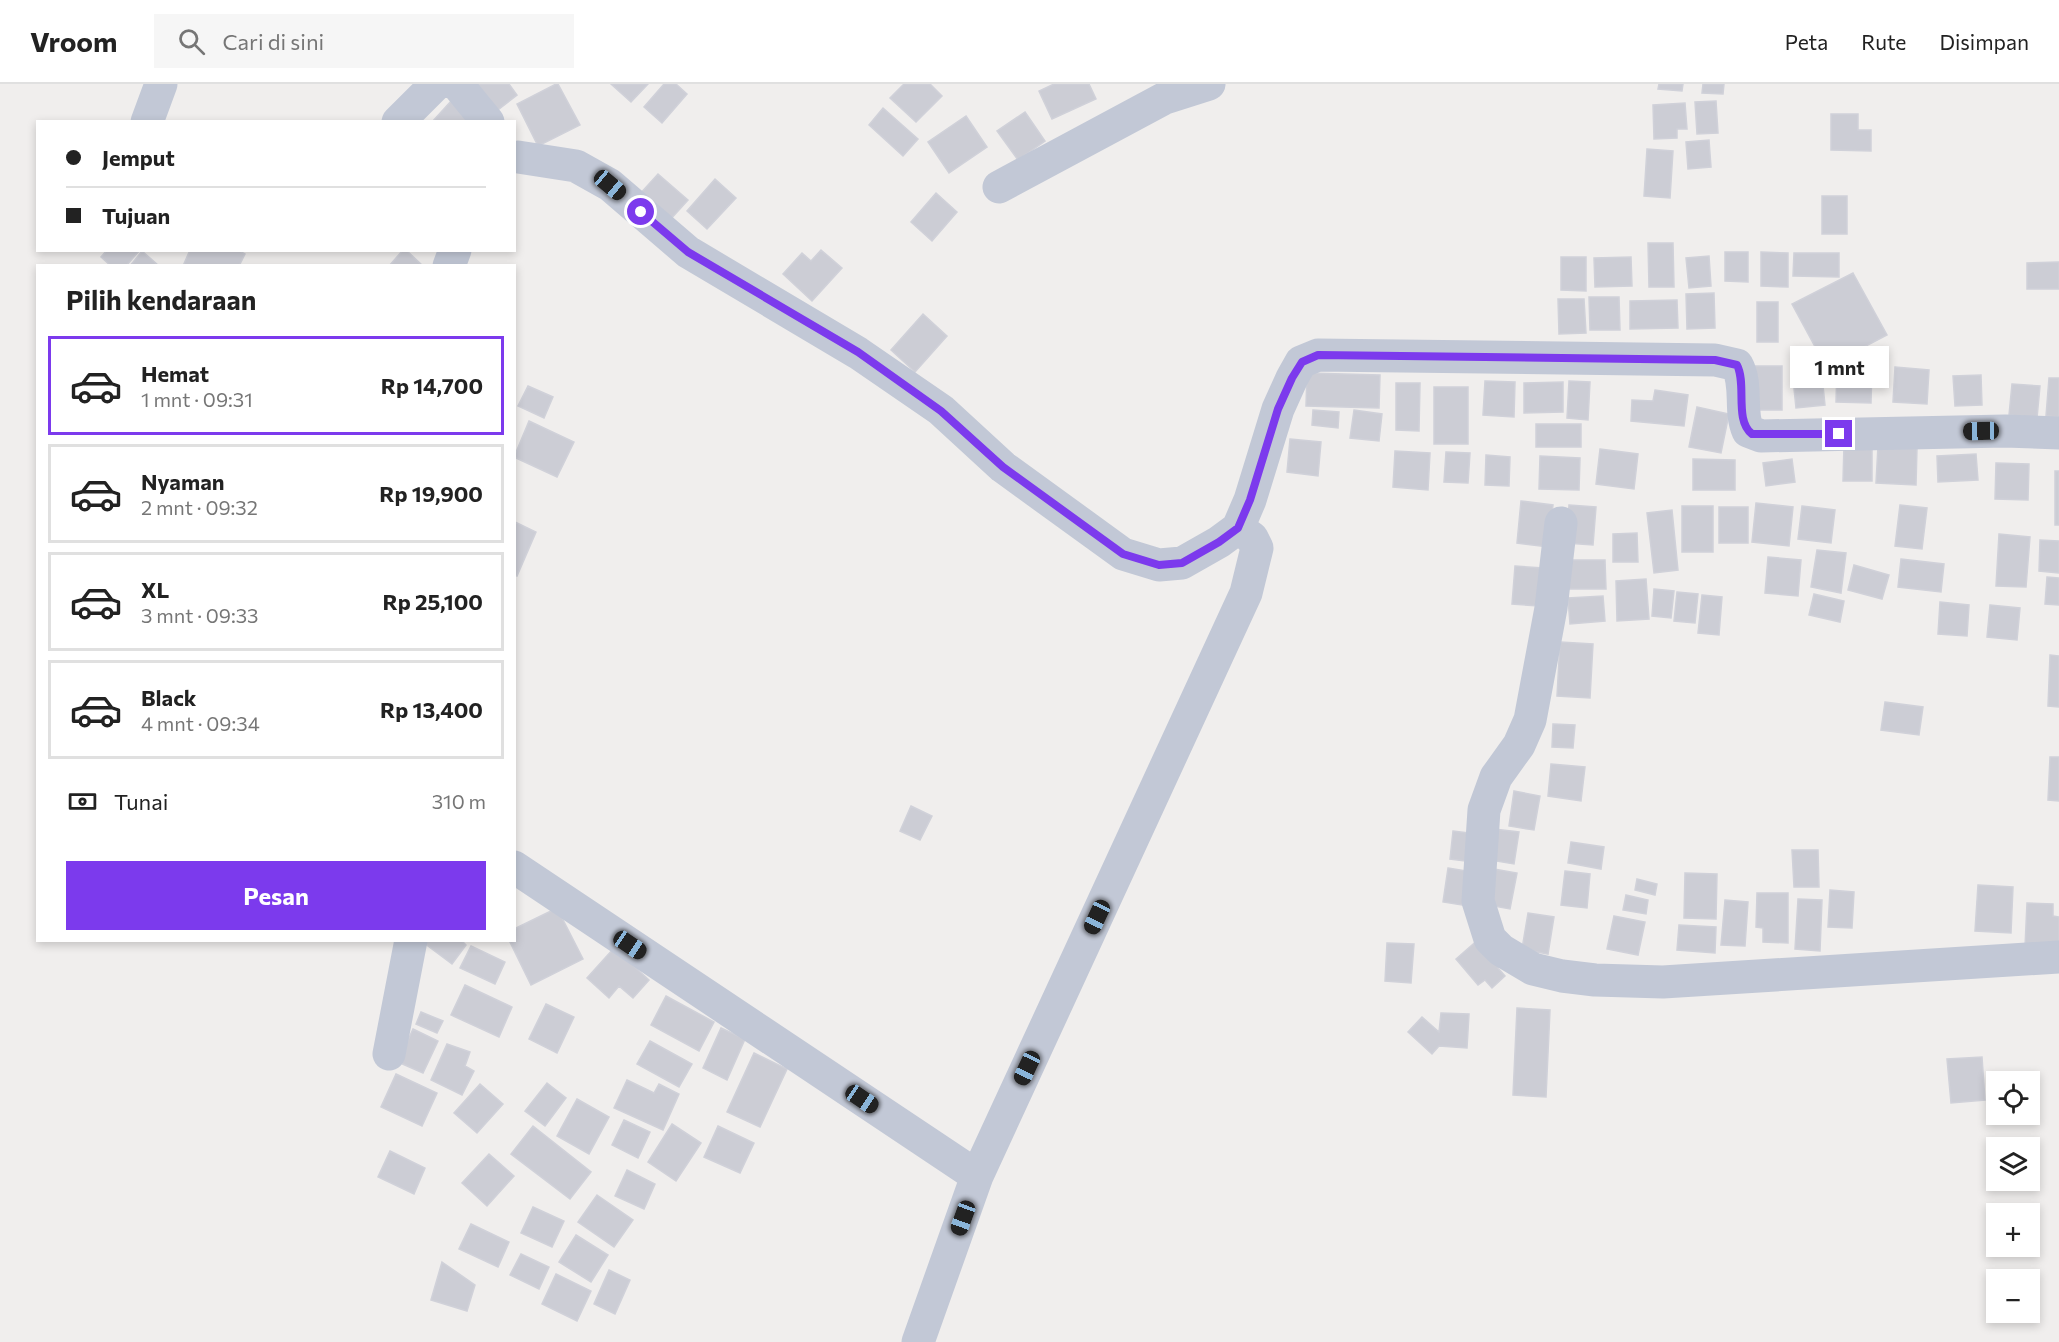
<!DOCTYPE html>
<html lang="id">
<head>
<meta charset="utf-8">
<style>
	:root { --surface:#fff; --page:#f6f6f6; --text:#222; --muted:#767676; --line:#e0e0e0; --accent:#7c3aed }
	body { margin:0; font-family:Commissioner,sans-serif; background:var(--page); color:var(--text); height:100vh; display:flex; flex-direction:column; font-size:22px; white-space:nowrap }
	* { box-sizing:border-box; margin:0 }
	p { font-size:20px; color:var(--muted) }
	.icon { flex:none; width:33px; height:33px; fill:none; stroke:currentColor; stroke-width:2; stroke-linecap:round; stroke-linejoin:round }
	.map { position:relative; flex:1; overflow:hidden }
	.details { position:absolute; left:36px; top:180px; width:480px; height:678px; display:flex; flex-direction:column; background:var(--surface); border-radius:0px; box-shadow:0 3px 9px #0003 }
	.details>* { flex:none }
	.guide { position:absolute; left:36px; top:36px; width:480px; height:132px; border-radius:0px; box-shadow:0 3px 9px #0003; display:grid; align-content:center; height:132px; padding:0 30px; background:var(--surface) }
	.tools { position:absolute; left:1986px; top:987px; display:grid; gap:12px }
	.tools a { display:grid; place-items:center; width:54px; height:54px; border-radius:0px; background:var(--surface); box-shadow:0 3px 9px #0003; font-size:30px }
	.end { position:absolute; width:27px; height:27px; margin:-14px; border:8px solid #7c3aed; background:#fff; box-shadow:0 0 0 3px #fff }
	.from { border-radius:50% }
	.bubble { position:absolute; height:42px; border-radius:0px; background:var(--surface); box-shadow:0 3px 9px #0003; font-size:20px; font-weight:700; line-height:42px; text-align:center }
	.car { position:absolute; width:18px; height:36px; margin:-18px -9px; border-radius:8px; box-shadow:0 0 4px 2px #0007; background:linear-gradient(#222 24%,#8ab4d8 0 40%,#222 0 76%,#8ab4d8 0 86%,#222 0) }
	.guide b { display:flex; align-items:center; gap:21px; height:57px; font-size:22px }
	.guide b+b { border-top:2px solid var(--line) }
	.guide i { width:15px; height:15px; background:var(--text) }
	ul { padding:0; list-style:none }
	li { display:flex; align-items:center; gap:18px; height:99px; margin:0 12px 9px; padding:0 18px; border:3px solid var(--line); border-radius:0px }
	li div { flex:1 }
	li b { display:block; font-size:22px }
	li em { font-style:normal; font-weight:700 }
	li.active { border-color:var(--accent) }
	li>.icon { width:54px; height:54px; stroke-width:1.5 }
	h2 { padding:0 30px; font-size:27px; line-height:72px }
	.pay { display:flex; align-items:center; gap:15px; height:66px; padding:0 30px; font-size:22px }
	.pay p { margin-inline-start:auto }
	.cta { display:flex; gap:12px; margin-top:auto; padding:12px 30px }
	.cta a { flex:1; height:69px; border-radius:0px; background:var(--accent); color:#fff; font-size:24px; font-weight:700; line-height:69px; text-align:center }
	header { display:flex; align-items:center; gap:36px; box-sizing:border-box; height:84px; padding:0 30px; background:var(--surface); border-bottom:2px solid var(--line) }
	header strong { font-size:28px }
	nav { display:flex; gap:33px; margin-inline-start:auto; font-size:21px }
	.search { width:420px; height:54px; background:var(--page); display:flex; align-items:center; gap:15px; box-sizing:border-box; padding:0 21px; border-radius:0px; color:var(--muted); font-size:22px }
	.map>svg:first-child { display:block }
</style>
</head>
<body>
<header>
<strong>Vroom</strong>
<div class="search"><svg class="icon" aria-label="search" viewBox="0 0 24 24"><circle cx="10" cy="10" r="6"/><path d="M15 15l6 6"/></svg>Cari di sini</div>
<nav><a>Peta</a><a>Rute</a><a>Disimpan</a></nav>
</header>
<div class="map">
<svg width="2059" height="1258" viewBox="0 0 2059 1258">
	<rect width="100%" height="100%" fill="#f0eeed"/>
	<path fill="#cccdd5" stroke="#d0d1d9" stroke-width="1.5" d="M472 0H509L517 11 494 29Z
		M556 0H558L580 41 538 62 517 20Z
		M611 0H648L631 18Z
		M664 0H676L687 10 662 39 644 23Z
		M904 0H930L942 12 916 38 890 14Z
		M1054 0H1089L1096 15 1052 35 1039 7Z
		M1659 0H1683L1682 7 1658 5Z
		M1703 0H1724L1723 10 1702 9Z
		M453 15 470 38H432Z
		M1716 17 1718 49 1697 50 1695 18Z
		M1685 19 1687 45H1677V54L1654 55 1653 21Z
		M883 24 918 55 903 72 869 41Z
		M1025 28 1045 57 1018 76 997 47Z
		M1831 30H1858V46H1871V67L1831 66Z
		M966 32 987 63 949 89 928 58Z
		M1709 56 1711 83 1688 85 1686 58Z
		M1647 65 1673 67 1670 114 1644 112Z
		M658 90 688 116 669 137 639 111Z
		M715 95 736 114 707 145 687 127Z
		M936 109 957 128 932 157 911 138Z
		M1822 112H1847V150H1822Z
		M1648 159H1673L1674 203H1649Z
		M107 166H140L126 182H111L101 173Z
		M190 166H238L245 170 239 182H183Z
		M403 166H406L423 182H389Z
		M821 166 842 184 812 217 783 190 802 169 811 177Z
		M142 167 158 181V182H130Z
		M1725 168H1748V198L1725 197Z
		M1761 168 1788 169V203L1761 202Z
		M1794 169H1839V193L1793 192Z
		M1709 172 1711 202 1689 204 1686 174Z
		M1561 173H1586V207L1561 206Z
		M1631 173 1632 202 1595 203 1594 174Z
		M2059 178V205H2027V179Z
		M1853 189 1887 251 1826 283 1792 220Z
		M1714 209 1715 244 1687 245 1686 210Z
		M1589 213H1619L1620 246H1590Z
		M1558 215H1584L1586 249 1559 250Z
		M1677 216 1678 244 1630 245V217Z
		M1757 218H1778V258H1757Z
		M923 230 947 252 915 288 891 266Z
		M1837 281 1872 283 1871 319 1836 318Z
		M1748 282H1782V326H1749Z
		M1821 282 1825 321 1796 324 1792 285Z
		M1895 283 1929 286 1927 320 1893 318Z
		M1307 289 1380 291 1379 324 1306 322Z
		M1981 291 1982 321 1955 322 1953 292Z
		M2049 294H2059V333L2046 332Z
		M1485 297 1515 298 1514 333 1483 331Z
		M1569 297 1590 298 1588 336 1567 334Z
		M1563 298V328L1524 329V299Z
		M1396 299H1420L1419 347 1396 346Z
		M2012 300 2040 302 2037 334 2009 331Z
		M528 302 553 313 544 334 518 322Z
		M1434 303H1468V360H1434Z
		M1655 306 1688 311 1684 342 1631 337 1632 316 1653 317Z
		M1697 323 1729 330 1721 369 1689 363Z
		M1313 326 1339 328 1338 344 1312 341Z
		M1354 326 1382 330 1379 357 1350 354Z
		M529 337 574 358 557 393 514 373Z
		M1536 340H1581V363H1536Z
		M1290 355 1321 358 1318 392 1287 388Z
		M1844 360 1872 361V397H1843Z
		M1878 362 1917 364 1916 401 1876 399Z
		M1600 365 1638 370 1634 405 1596 400Z
		M1395 367 1430 369 1428 406 1393 403Z
		M1446 368 1470 369 1468 399 1444 398Z
		M1976 370 1978 396 1938 398 1937 372Z
		M1486 371 1510 373 1509 402 1485 401Z
		M1540 372 1580 374 1579 406 1539 405Z
		M1693 375 1735 376V406H1693Z
		M1792 375 1795 398 1766 402 1763 379Z
		M1996 379 2029 380 2028 416 1995 415Z
		M2055 387H2059V441H2055Z
		M1521 417 1553 421 1548 463 1517 459Z
		M1756 419 1793 423 1789 462 1752 458Z
		M1569 421 1596 423 1593 461 1566 459Z
		M1900 421 1927 424 1922 465 1895 462Z
		M1682 422H1713V468H1682Z
		M1802 422 1835 426 1831 459 1798 455Z
		M1719 423H1748V459H1719Z
		M1672 426 1678 486 1654 489 1647 429Z
		M515 438 536 448 517 492 514 491Z
		M1637 449 1638 478H1613V450Z
		M1999 450 2030 453 2026 503 1996 502Z
		M2040 456 2059 457V489L2039 487Z
		M1817 466 1846 469 1841 509 1811 503Z
		M1768 473 1801 476 1798 512 1765 509Z
		M1901 475 1944 480 1941 508 1898 503Z
		M1566 476H1605L1606 505H1567Z
		M1854 481 1889 491 1882 515 1848 506Z
		M1515 482 1543 484 1539 522 1512 520Z
		M2047 493 2059 494V521L2045 520Z
		M1646 495 1649 535 1617 537 1616 497Z
		M1654 505 1674 507 1671 534 1652 532Z
		M1677 508 1698 510 1695 539 1674 537Z
		M1814 510 1844 517 1840 538 1809 531Z
		M1702 511 1722 513 1719 551 1698 549Z
		M1603 512 1605 537 1570 540 1568 514Z
		M1940 518 1969 521 1967 552 1938 550Z
		M1990 521 2020 524 2017 556 1987 553Z
		M1560 558 1593 560 1590 614 1557 612Z
		M2050 571 2059 572V623L2048 622Z
		M1885 618 1923 623 1919 651 1881 646Z
		M1553 640 1575 641 1573 664 1552 663Z
		M2050 673H2059V717L2048 716Z
		M1551 680 1585 683 1581 717 1548 712Z
		M1514 707 1540 712 1534 746 1509 742Z
		M911 722 932 732 920 756 900 747Z
		M1494 745 1519 748 1514 780 1490 776Z
		M1453 747 1476 750 1473 778 1450 775Z
		M1571 758 1604 763 1601 785 1568 779Z
		M1792 766H1818L1819 803H1794Z
		M1448 784 1473 788 1468 822 1443 818Z
		M1494 785 1517 789 1510 825 1488 821Z
		M1565 787 1590 790 1587 824 1561 821Z
		M1685 789 1717 790 1716 835 1684 834Z
		M1637 795 1657 800 1655 811 1635 806Z
		M1978 801 2013 803 2011 849 1975 847Z
		M1830 806 1854 808 1852 844 1828 843Z
		M1757 809H1788V859L1763 858V844L1756 843Z
		M1626 811 1648 816 1646 830 1623 826Z
		M1798 815 1822 816 1820 867 1795 865Z
		M1725 816 1748 818 1745 862 1721 861Z
		M2027 819 2053 820V832L2059 833V865L2025 863Z
		M557 824 583 875 531 901 509 856H514V845Z
		M1528 829 1554 833 1548 870 1522 865Z
		M1614 832 1645 838 1638 871 1607 865Z
		M1679 841 1716 843 1715 869 1677 866Z
		M1480 854 1503 880 1498 884 1505 892 1492 904 1485 896 1478 901 1456 875Z
		M420 856H461L466 861 452 880Z
		M1387 859 1414 860 1411 899 1385 897Z
		M471 862 505 878 495 900 460 884Z
		M614 864 649 896 633 914 619 902 609 914 587 894Z
		M465 901 512 923 499 953 451 931Z
		M666 912 714 938 699 967 651 941Z
		M546 920 574 933 557 969 529 955Z
		M1517 924 1550 926 1546 1013 1513 1011Z
		M421 928 443 937 437 949 416 940Z
		M1441 929 1469 930 1467 964 1439 962 1432 970 1408 948 1422 933 1439 948Z
		M721 944 745 955 727 996 703 984Z
		M413 945 438 957 423 989 398 978Z
		M650 957 692 980 679 1003 637 980Z
		M447 960 470 968 465 982 474 987 462 1011 431 996Z
		M754 969 787 985 760 1043 727 1028Z
		M1982 973 1985 1016 1951 1019 1947 975Z
		M396 990 437 1009 422 1042 381 1023Z
		M627 996 654 1009 659 1000 679 1010 663 1046 614 1024Z
		M547 999 566 1014 545 1042 525 1027Z
		M480 1000 503 1020 477 1049 454 1029Z
		M577 1015 609 1033 589 1070 557 1052Z
		M624 1036 650 1048 638 1074 612 1061Z
		M672 1040 701 1059 676 1097 648 1078Z
		M533 1042 591 1088 570 1115 511 1070Z
		M718 1042 754 1059 740 1089 704 1073Z
		M390 1067 425 1084 414 1110 378 1093Z
		M489 1070 514 1092 487 1122 462 1099Z
		M627 1086 655 1100 644 1125 615 1112Z
		M597 1111 633 1136 614 1163 578 1138Z
		M533 1123 564 1137 552 1163 521 1149Z
		M471 1140 509 1158 498 1183 459 1165Z
		M576 1151 608 1171 591 1198 559 1178Z
		M521 1170 549 1183 539 1205 510 1191Z
		M442 1178 475 1201 467 1227 431 1216Z
		M609 1186 630 1196 615 1230 594 1220Z
		M556 1190 591 1207 577 1237 542 1220Z"/>
	<g fill="none" stroke-linecap="round" stroke-linejoin="round">
		<path stroke="#c2c8d6" stroke-width="33" d="M457 0 488 38
			M147 38 161 0
			M398 38 436 0
			M518 73 576 82 610 101 688 168 858 269 941 326 1003 383 1123 470 1159 481 1182 479 1219 458 1238 444 1250 416 1278 325 1292 294 1301 278 1318 271 1715 276 1737 281C1748 301 1739 327 1748 347L1761 352 2005 347 2059 349
			M999 103 1165 14 1209 0
			M449 182 455 166
			M1561 439 1551 524 1530 636 1519 661 1496 693 1484 726 1478 817 1490 855 1501 866 1533 885 1562 892 1595 896 1663 898 2059 873
			M514 783 977 1092
			M389 970 411 856
			M918 1258 977 1092 1246 509 1257 464 1252 454 1238 444"/>
	</g>
	<g fill="none" stroke-linecap="round" stroke-linejoin="round">
		<path stroke="#7c3aed" stroke-width="8" d="M641 128 688 168 858 268 941 327 1003 383 1123 470 1159 481 1182 479 1219 458 1238 444 1250 416 1278 325 1292 294 1302 278 1318 271 1715 276 1737 281C1747 300 1734 336 1752 350H1839"/>
	</g>
</svg>
<div class="tools">
<a><svg class="icon" aria-label="locate" viewBox="0 0 24 24"><circle cx="12" cy="12" r="6"/><path d="M12 2v4M12 18v4M2 12h4M18 12h4"/></svg></a>
<a><svg class="icon" aria-label="layers" viewBox="0 0 24 24"><path d="M12 4l9 5-9 5-9-5zM3 14l9 5 9-5"/></svg></a>
<a>+</a>
<a>−</a>
</div>
<i class="end from" style="left:641px;top:128px"></i>
<i class="end" style="left:1839px;top:350px"></i>
<div class="bubble" style="left:1790px;top:262px;width:99px">1 mnt</div>
<i class="car" style="left:610px;top:101px;rotate:130deg"></i>
<i class="car" style="left:1981px;top:347px;rotate:269deg"></i>
<i class="car" style="left:1097px;top:833px;rotate:205deg"></i>
<i class="car" style="left:630px;top:861px;rotate:124deg"></i>
<i class="car" style="left:1027px;top:984px;rotate:205deg"></i>
<i class="car" style="left:862px;top:1015px;rotate:124deg"></i>
<i class="car" style="left:963px;top:1134px;rotate:200deg"></i>
<div class="guide">
<b><i class="from"></i>Jemput</b>
<b><i></i>Tujuan</b>
</div>
<section class="details">
<h2>Pilih kendaraan</h2>
<ul>
<li class="active"><svg class="icon" aria-label="car" viewBox="0 0 24 24"><path d="M5 17H2v-5l4-1 3-4h7l3 4 3 1v5h-3M9 17h6M6 11h13"/><circle cx="7" cy="17" r="2"/><circle cx="17" cy="17" r="2"/></svg><div><b>Hemat</b><p>1 mnt · 09:31</p></div><em>Rp 14,700</em></li>
<li><svg class="icon" aria-label="car" viewBox="0 0 24 24"><path d="M5 17H2v-5l4-1 3-4h7l3 4 3 1v5h-3M9 17h6M6 11h13"/><circle cx="7" cy="17" r="2"/><circle cx="17" cy="17" r="2"/></svg><div><b>Nyaman</b><p>2 mnt · 09:32</p></div><em>Rp 19,900</em></li>
<li><svg class="icon" aria-label="car" viewBox="0 0 24 24"><path d="M5 17H2v-5l4-1 3-4h7l3 4 3 1v5h-3M9 17h6M6 11h13"/><circle cx="7" cy="17" r="2"/><circle cx="17" cy="17" r="2"/></svg><div><b>XL</b><p>3 mnt · 09:33</p></div><em>Rp 25,100</em></li>
<li><svg class="icon" aria-label="car" viewBox="0 0 24 24"><path d="M5 17H2v-5l4-1 3-4h7l3 4 3 1v5h-3M9 17h6M6 11h13"/><circle cx="7" cy="17" r="2"/><circle cx="17" cy="17" r="2"/></svg><div><b>Black</b><p>4 mnt · 09:34</p></div><em>Rp 13,400</em></li>
</ul>
<div class="pay"><svg class="icon" aria-label="cash" viewBox="0 0 24 24"><path d="M3 7h18v10H3z"/><circle cx="12" cy="12" r="2"/></svg>Tunai<p>310 m</p></div>
<div class="cta"><a>Pesan</a></div>
</section>
</div>
</body>
</html>
